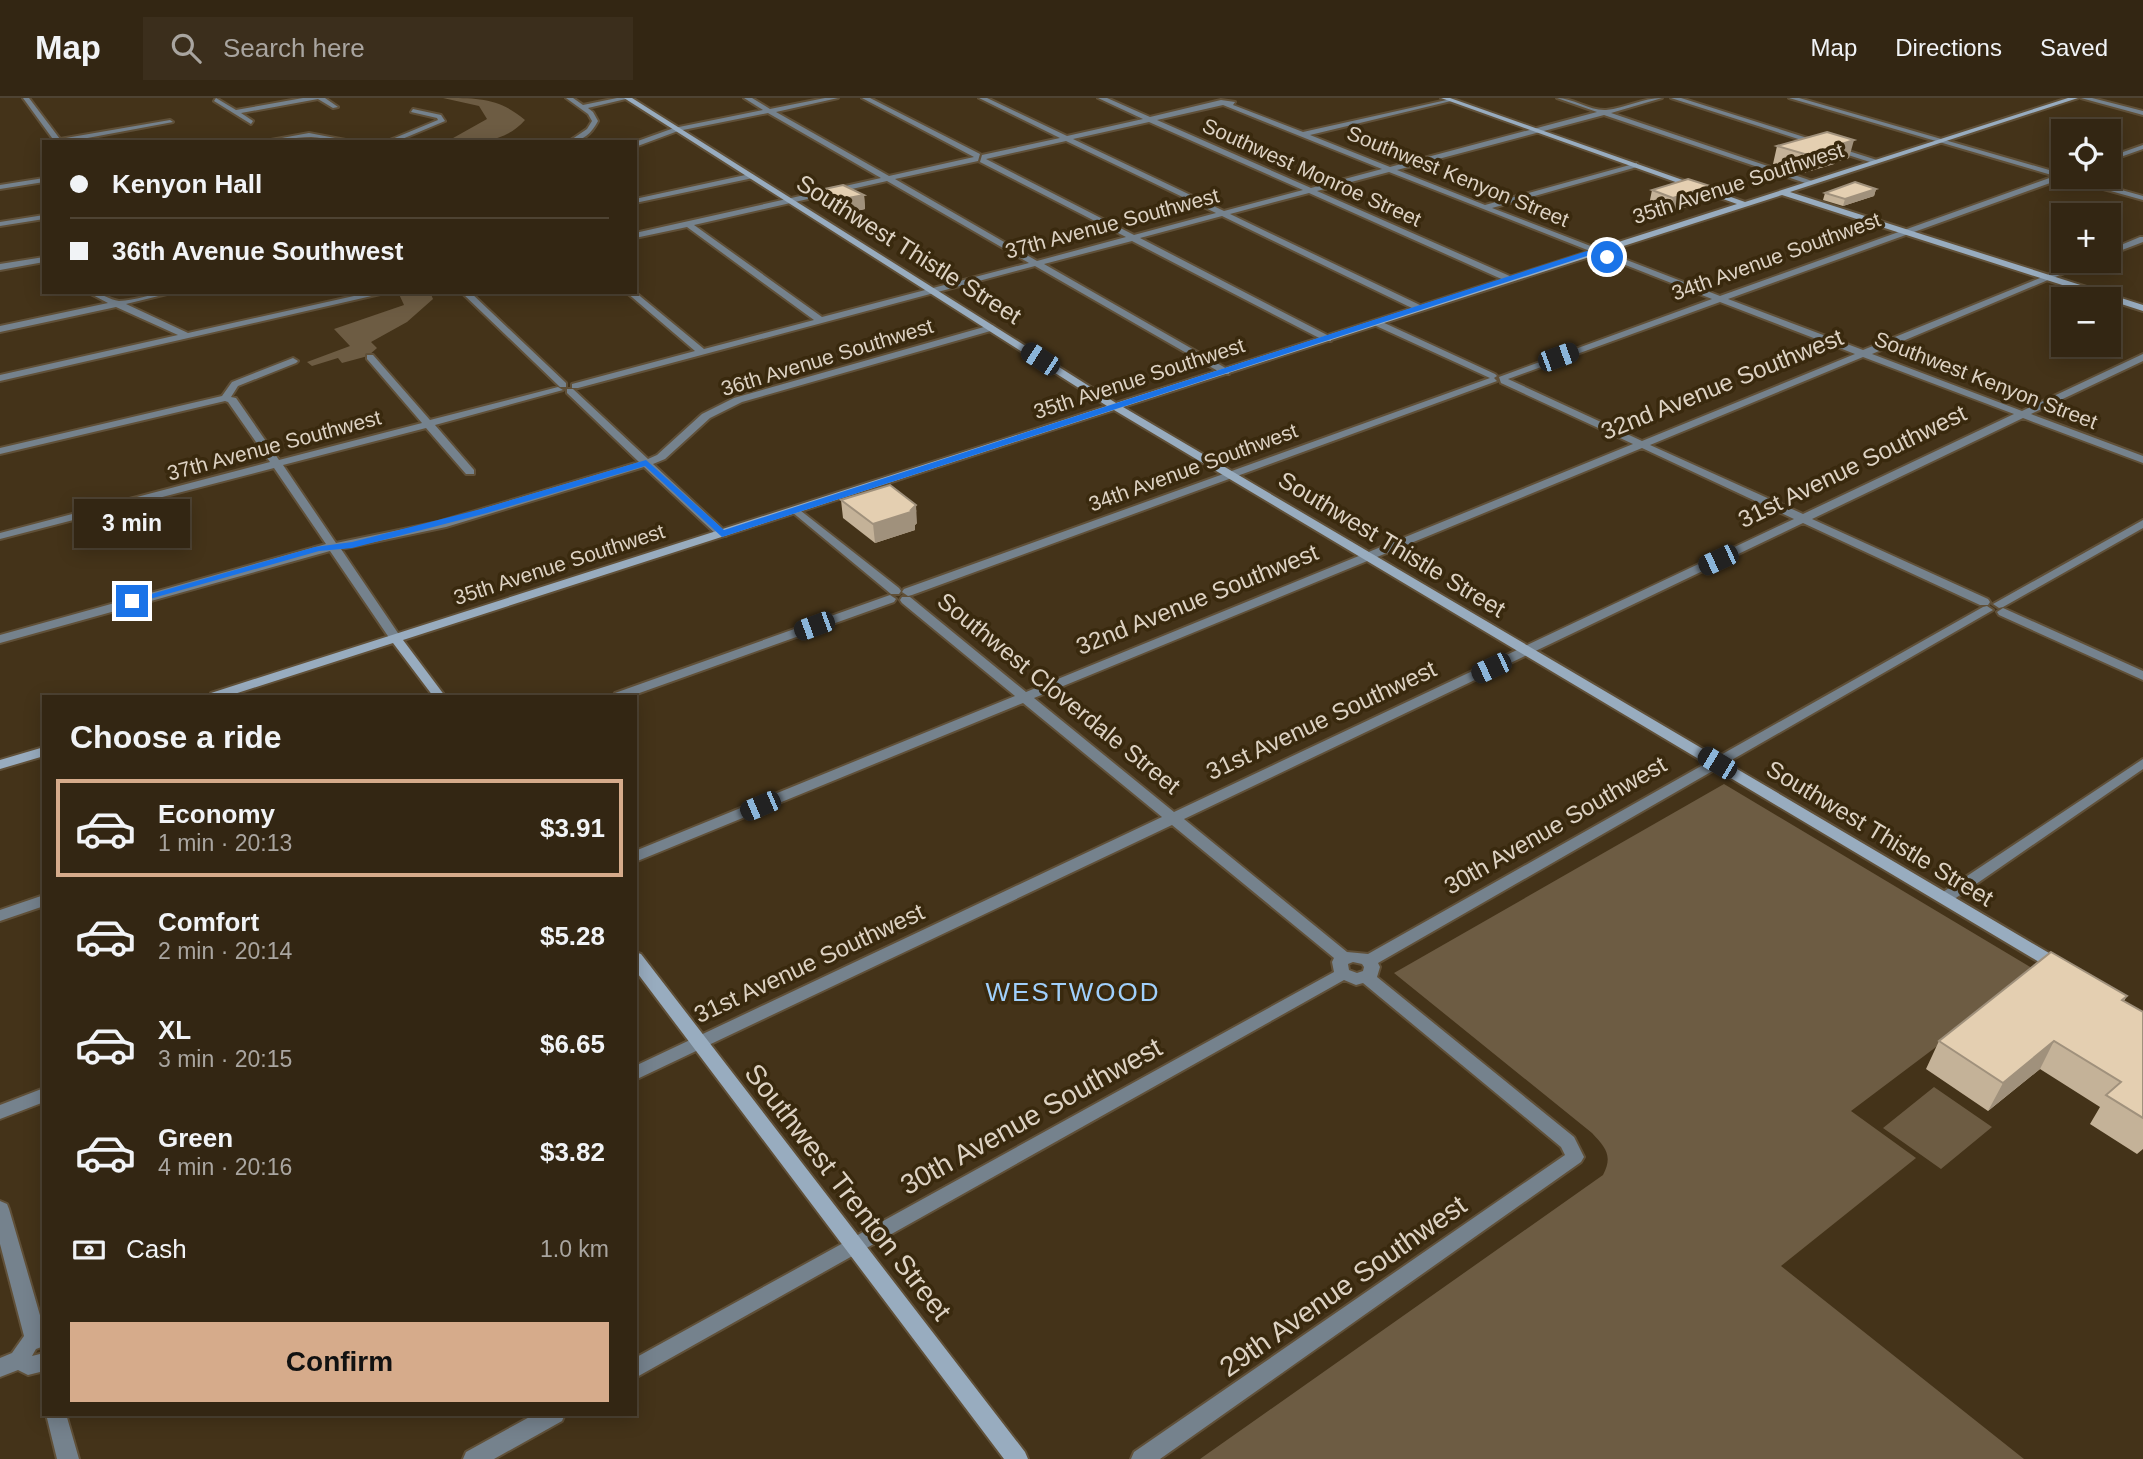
<!DOCTYPE html>
<html lang="en">
<head>
<meta charset="utf-8">
<style>
	:root { --surface:#332613; --page:#3b2e1c; --text:#f1f3f6; --muted:#a9a5a0; --line:#4e4333; --accent:#d6ab8b }
	body { margin:0; font-family:Arial,sans-serif; background:var(--page); color:var(--text); height:100vh; display:flex; flex-direction:column; font-size:26px; white-space:nowrap }
	* { box-sizing:border-box; margin:0 }
	p { font-size:23px; color:var(--muted) }
	.icon { flex:none; width:38px; height:38px; fill:none; stroke:currentColor; stroke-width:2; stroke-linecap:round; stroke-linejoin:round }
	.map { position:relative; flex:1; overflow:hidden }
	.sheet { position:absolute; left:42px; top:597px; width:595px; height:721px; display:flex; flex-direction:column; background:var(--surface); border-radius:0px; box-shadow:0 4px 18px #0003,0 0 0 2px var(--line) }
	.sheet>* { flex:none }
	.guide { position:absolute; left:42px; top:42px; width:595px; height:154px; border-radius:0px; box-shadow:0 4px 18px #0003,0 0 0 2px var(--line); display:grid; align-content:center; height:154px; padding:0 28px; background:var(--surface) }
	.controls { position:absolute; left:2051px; top:21px; display:grid; gap:14px }
	.controls a { display:grid; place-items:center; width:70px; height:70px; border-radius:0px; background:var(--surface); box-shadow:0 4px 18px #0003,0 0 0 2px var(--line); font-size:35px }
	.end { position:absolute; width:32px; height:32px; margin:-16px; border:9px solid #1a73e8; background:#fff; box-shadow:0 0 0 4px #fff }
	.from { border-radius:50% }
	.bubble { position:absolute; height:49px; border-radius:0px; background:var(--surface); box-shadow:0 4px 18px #0003,0 0 0 2px var(--line); font-size:23px; font-weight:800; line-height:49px; text-align:center }
	.car { position:absolute; width:21px; height:42px; margin:-21px -10px; border-radius:9px; box-shadow:0 0 5px 2px #0007; background:linear-gradient(#222 24%,#8ab4d8 0 40%,#222 0 76%,#8ab4d8 0 86%,#222 0) }
	.guide b { display:flex; align-items:center; gap:24px; height:66px; font-size:26px }
	.guide b+b { border-top:2px solid var(--line) }
	.guide i { width:18px; height:18px; background:var(--text) }
	ul { padding:0; list-style:none }
	li { display:flex; align-items:center; gap:21px; height:98px; margin:0 14px 10px; padding:0 14px; border:4px solid transparent; border-radius:0px }
	li div { flex:1 }
	li b { display:block; font-size:26px }
	li em { font-style:normal; font-weight:800 }
	li.current { border-color:var(--accent) }
	li>.icon { width:63px; height:63px; stroke-width:1.5 }
	h2 { padding:0 28px; font-size:32px; line-height:84px }
	.pay { display:flex; align-items:center; gap:18px; height:77px; padding:0 28px; font-size:26px }
	.pay p { margin-inline-start:auto }
	.action { display:flex; gap:14px; margin-top:auto; padding:14px 28px }
	.action a { flex:1; height:80px; border-radius:0px; background:var(--accent); color:#111; font-size:28px; font-weight:800; line-height:80px; text-align:center }
	header { display:flex; align-items:center; gap:42px; box-sizing:border-box; height:98px; padding:0 35px; background:var(--surface); border-bottom:2px solid var(--line) }
	header strong { font-size:33px }
	nav { display:flex; gap:38px; margin-inline-start:auto; font-size:24px }
	.search { width:490px; height:63px; background:var(--page); display:flex; align-items:center; gap:18px; box-sizing:border-box; padding:0 24px; border-radius:0px; color:var(--muted); font-size:26px }
	.map>svg:first-child { display:block }
</style>
</head>
<body>
<header>
<strong>Map</strong>
<div class="search"><svg class="icon" aria-label="search" viewBox="0 0 24 24"><circle cx="10" cy="10" r="6"/><path d="M15 15l6 6"/></svg>Search here</div>
<nav><a>Map</a><a>Directions</a><a>Saved</a></nav>
</header>
<div class="map">
<svg width="2143" height="1361" viewBox="0 0 2143 1361">
	<rect width="100%" height="100%" fill="#443319"/>
	<path fill="#6d5c43" d="M443 0C479 0 499 0 525 22 504 46 475 44 446 44L487 21 479 8Z
		M398 194H430L433 201 407 224 371 244 377 250 368 258 342 265 338 260 312 268 307 264 350 248 334 231 404 207Z
		M1724 686 2037 873 1851 1013 1916 1060 1781 1168 2024 1361H1200L1603 1077C1613 1058 1606 1050 1592 1035L1394 875Z
		M1934 989 1992 1029 1941 1071 1883 1030Z"/>
	<g fill="none" stroke-linecap="round" stroke-linejoin="round">
		<g stroke="#605038" stroke-width="4">
			<path id="street" d="M23 0H29L60 41 170 22 173 24 66 44H55Z
				M216 0 236 12 303 0H325L338 9 333 10 318 1 241 15 253 23 251 26 214 3Z
				M566 0H573L583 7 617 0H630L588 10 593 14 598 23C592 35 582 44 568 44L587 31 592 23 588 16Z
				M744 0H752L770 11 825 0H838L776 14 889 78 974 59 862 0H870L980 56 978 63 895 81 1037 163 1126 139 980 64 982 57 1060 40 979 0H987L1067 38 1143 21 1098 0H1107L1150 19 1221 2 1235 4 1233 7 1303 34 1451 1V3L1310 37 1390 69 1597 14 1557 0C1573 0 1590 13 1606 12 1626 10 1643 0 1662 0L1611 15 1815 84 1808 86 1604 17 1397 72 1485 107 1637 65V69L1492 110 1720 198 2055 78 1789 0H1799L2063 76V79H2075L2143 98V102L2064 80 1728 201 1863 252 2082 163H2093L1872 256 2022 313 2143 256V263L2031 316 2143 358V365L2023 320 1812 421 1988 501 1990 504 1988 507H1980L1803 425 1184 721 1347 854 1368 856 1983 509 1987 508 1993 512 1378 865 1380 869 1377 879 1574 1039 1584 1059 1581 1064 1160 1361H1131L1134 1354 1565 1057 1561 1049 1363 885 1356 887 1344 882 635 1280V1260L1334 874 1332 864 1334 860 1172 727 635 982V968L1162 719 1023 605 635 764V753L1015 598 902 505 900 502 902 499H910L1026 594 1633 346 1501 285 1499 279 1712 201 1389 74 1317 93 1512 179V183H1506L1309 95 1230 116 1422 208V212H1416L1222 118 1140 140 1331 239V243H1325L1132 143 1044 166 1229 272V276H1223L1035 168 578 290H572V286L695 253 626 194H635L704 251 814 222 687 129 635 140V135L881 80 768 15 678 33 635 49V44L674 30 763 12ZM1223 7 1382 71 1311 90 1157 22ZM1149 24 1303 92 1224 113 1073 41ZM1066 43 1216 115 1134 137 986 61ZM887 83 1029 165 822 219 694 127ZM1720 204 1855 256 1642 343 1508 281ZM1863 259 2014 316 1803 416 1650 347ZM1642 350 1794 421 1174 714 1034 600ZM1353 864 1362 866 1364 869 1363 873 1357 875 1349 872 1348 866Z
				M1671 0H1681L1880 63 1873 65Z
				M2081 0H2092L2143 13V17Z
				M413 11 441 17 445 23 395 44H385L438 22 437 20 411 14Z
				M309 35 356 44C341 44 326 40 311 39 294 39 277 44 260 44Z
				M2143 47V51L2109 63V59Z
				M750 76H753V80L635 105V101Z
				M44 80V84L0 91V87Z
				M44 117V121L0 128V124Z
				M2140 139H2143V144L2109 157V152Z
				M44 159V164L0 172V166Z
				M87 194C102 194 109 202 119 203 135 203 155 194 175 194L126 206 188 235 372 194H389L0 283V277L178 237 116 209 0 234V228L108 205Z
				M461 194H470L566 285V289H560Z
				M1374 223H1380L1495 276 1497 278 1494 280 1497 283 912 497 908 498 902 494 904 491 1490 280 1374 227Z
				M991 227 994 228V232L742 304 710 320 665 361 653 366 726 434V438H718L644 369 446 429 341 451 402 541 400 544H392L330 453 0 545V537L326 446 274 370 0 441V435L270 364 228 304 225 303 0 356V350L222 298 232 284 293 260 298 263 296 265 238 288 231 299 236 300 279 362 422 325 367 261V257H373L430 322 558 289 563 292 435 327 474 372V376H466L426 330 283 367 336 445 438 424 639 364 567 295V291H573L648 361 657 357 702 316 734 300Z
				M796 409 899 490 901 493 899 496H891L792 414 790 412Z
				M2143 422V430L2003 509 1999 510 1993 506Z
				M890 497 896 501 894 504 631 598H613L615 595Z
				M2003 510 2143 573V582L1999 517 1997 514Z
				M2143 661V671L1950 804H1940L1937 800 1940 796Z
				M44 797V808L0 823V812Z
				M44 990V1004L0 1021V1007Z
				M0 1103 7 1106 9 1111 44 1231V1248L36 1251 32 1258 44 1255V1273L28 1277 18 1272 0 1279V1260L12 1255 24 1238 0 1146Z
				M46 1316H66L79 1361H57Z
				M535 1316H565L562 1323 494 1361H463L466 1354Z"/>
		</g>
		<g stroke="#605038" stroke-width="4">
			<path id="secondary" d="M624 0H632L1116 305 1737 106 1441 0H1450L1745 104 2068 0H2078L1790 94 2143 207V213L1782 97 1123 309 2066 865 2068 869 2066 873H2054L1114 312 403 542 445 598H433L393 545 228 598H210L211 595 1107 308Z
				M44 649V658L0 671V662Z
				M635 854 641 856 1025 1354 1028 1361H1004L635 872Z"/>
		</g>
		<use href="#street" fill="#75828d" fill-rule="evenodd"/>
		<use href="#secondary" fill="#98acbf" fill-rule="evenodd"/>
	</g>
	<path fill="#c4b298" d="M1777 48 1849 60 1835 64 1834 66 1803 75 1773 66Z
		M1710 88 1706 103 1670 114 1649 107 1652 92Z
		M1876 91 1874 98 1843 108 1823 102 1825 95Z
		M820 92 864 97 865 111 839 117 821 106Z
		M841 402 917 425 915 427V432L875 445 843 420Z
		M2127 898 2124 903 2143 914V1051L2137 1056 2090 1026 2100 1009 2040 971 1988 1013 1926 971 1939 943Z"/>
	<path fill="#a0917c" d="M1854 42 1849 60 1835 64 1834 66 1803 75 1808 57Z
		M1710 88 1706 103 1670 114 1673 100Z
		M1876 91 1874 98 1843 108 1845 101Z
		M864 97 865 111 839 117 838 102Z
		M916 407 917 425 915 427V432L875 445 873 426 911 412Z
		M2054 943 2040 971 1988 1013 2003 985Z"/>
	<path fill="#e4cfb1" stroke="#a0917c" stroke-width="2" d="M1827 34 1854 42 1808 57 1777 48Z
		M1688 81 1710 88 1673 100 1652 92Z
		M1855 84 1876 91 1845 101 1825 95Z
		M843 87 864 97 838 102 820 92Z
		M890 387 916 407 911 412 914 413 873 426 841 402Z
		M2051 854 2127 898 2122 902 2143 914V1020L2106 997 2121 984 2054 943 2003 985 1939 943Z"/>
	<path fill="#1a73e8" d="M1590 152 1611 159 1607 161 1593 156 722 439 645 368 487 415 352 450 319 453 132 506 127 503 315 449 352 444 481 411 646 362 724 432Z"/>
	<g text-anchor="middle" dominant-baseline="central" stroke-width="7" stroke-linejoin="round" paint-order="stroke">
		<g font-size="21" fill="#ddd2c3" stroke="#39290e">
			<text transform="translate(1312 74) rotate(24)">Southwest Monroe Street</text>
			<text transform="translate(1458 78) rotate(22)">Southwest Kenyon Street</text>
			<text transform="translate(1738 85) rotate(-18)">35th Avenue Southwest</text>
			<text transform="translate(1112 125) rotate(-15)">37th Avenue Southwest</text>
			<text transform="translate(1776 158) rotate(-20)">34th Avenue Southwest</text>
			<text transform="translate(827 259) rotate(-17)">36th Avenue Southwest</text>
			<text transform="translate(1139 280) rotate(-18)">35th Avenue Southwest</text>
			<text transform="translate(1986 282) rotate(21)">Southwest Kenyon Street</text>
			<text transform="translate(274 347) rotate(-15)">37th Avenue Southwest</text>
			<text transform="translate(1193 369) rotate(-20)">34th Avenue Southwest</text>
			<text transform="translate(559 466) rotate(-18)">35th Avenue Southwest</text>
		</g>
		<g font-size="24" fill="#ddd2c3" stroke="#39290e">
			<text transform="translate(909 151) rotate(32)">Southwest Thistle Street</text>
			<text transform="translate(1722 286) rotate(-22)">32nd Avenue Southwest</text>
			<text transform="translate(1852 368) rotate(-26)">31st Avenue Southwest</text>
			<text transform="translate(1392 446) rotate(31)">Southwest Thistle Street</text>
			<text transform="translate(1197 501) rotate(-22)">32nd Avenue Southwest</text>
			<text transform="translate(1059 595) rotate(39)">Southwest Cloverdale Street</text>
			<text transform="translate(1321 622) rotate(-25)">31st Avenue Southwest</text>
			<text transform="translate(1555 727) rotate(-30)">30th Avenue Southwest</text>
			<text transform="translate(1880 735) rotate(31)">Southwest Thistle Street</text>
			<text transform="translate(809 865) rotate(-25)">31st Avenue Southwest</text>
		</g>
		<g font-size="26" letter-spacing="2" fill="#a0d0fc" stroke="#39290e">
			<text x="1073" y="894">WESTWOOD</text>
		</g>
		<g font-size="28" fill="#ddd2c3" stroke="#39290e">
			<text transform="translate(1031 1018) rotate(-29)">30th Avenue Southwest</text>
			<text transform="translate(848 1094) rotate(52)">Southwest Trenton Street</text>
			<text transform="translate(1343 1188) rotate(-35)">29th Avenue Southwest</text>
		</g>
	</g>
</svg>
<div class="controls">
<a><svg class="icon" aria-label="locate" viewBox="0 0 24 24"><circle cx="12" cy="12" r="6"/><path d="M12 2v4M12 18v4M2 12h4M18 12h4"/></svg></a>
<a>+</a>
<a>−</a>
</div>
<i class="end from" style="left:1607px;top:159px"></i>
<i class="end" style="left:132px;top:503px"></i>
<div class="bubble" style="left:74px;top:401px;width:116px">3 min</div>
<i class="car" style="left:1558px;top:259px;rotate:70deg"></i>
<i class="car" style="left:1040px;top:261px;rotate:303deg"></i>
<i class="car" style="left:1718px;top:462px;rotate:245deg"></i>
<i class="car" style="left:814px;top:528px;rotate:250deg"></i>
<i class="car" style="left:1491px;top:570px;rotate:245deg"></i>
<i class="car" style="left:1717px;top:665px;rotate:301deg"></i>
<i class="car" style="left:760px;top:708px;rotate:247deg"></i>
<div class="guide">
<b><i class="from"></i>Kenyon Hall</b>
<b><i></i>36th Avenue Southwest</b>
</div>
<section class="sheet">
<h2>Choose a ride</h2>
<ul>
<li class="current"><svg class="icon" aria-label="car" viewBox="0 0 24 24"><path d="M5 17H2v-5l4-1 3-4h7l3 4 3 1v5h-3M9 17h6M6 11h13"/><circle cx="7" cy="17" r="2"/><circle cx="17" cy="17" r="2"/></svg><div><b>Economy</b><p>1 min · 20:13</p></div><em>$3.91</em></li>
<li><svg class="icon" aria-label="car" viewBox="0 0 24 24"><path d="M5 17H2v-5l4-1 3-4h7l3 4 3 1v5h-3M9 17h6M6 11h13"/><circle cx="7" cy="17" r="2"/><circle cx="17" cy="17" r="2"/></svg><div><b>Comfort</b><p>2 min · 20:14</p></div><em>$5.28</em></li>
<li><svg class="icon" aria-label="car" viewBox="0 0 24 24"><path d="M5 17H2v-5l4-1 3-4h7l3 4 3 1v5h-3M9 17h6M6 11h13"/><circle cx="7" cy="17" r="2"/><circle cx="17" cy="17" r="2"/></svg><div><b>XL</b><p>3 min · 20:15</p></div><em>$6.65</em></li>
<li><svg class="icon" aria-label="car" viewBox="0 0 24 24"><path d="M5 17H2v-5l4-1 3-4h7l3 4 3 1v5h-3M9 17h6M6 11h13"/><circle cx="7" cy="17" r="2"/><circle cx="17" cy="17" r="2"/></svg><div><b>Green</b><p>4 min · 20:16</p></div><em>$3.82</em></li>
</ul>
<div class="pay"><svg class="icon" aria-label="cash" viewBox="0 0 24 24"><path d="M3 7h18v10H3z"/><circle cx="12" cy="12" r="2"/></svg>Cash<p>1.0 km</p></div>
<div class="action"><a>Confirm</a></div>
</section>
</div>
</body>
</html>
